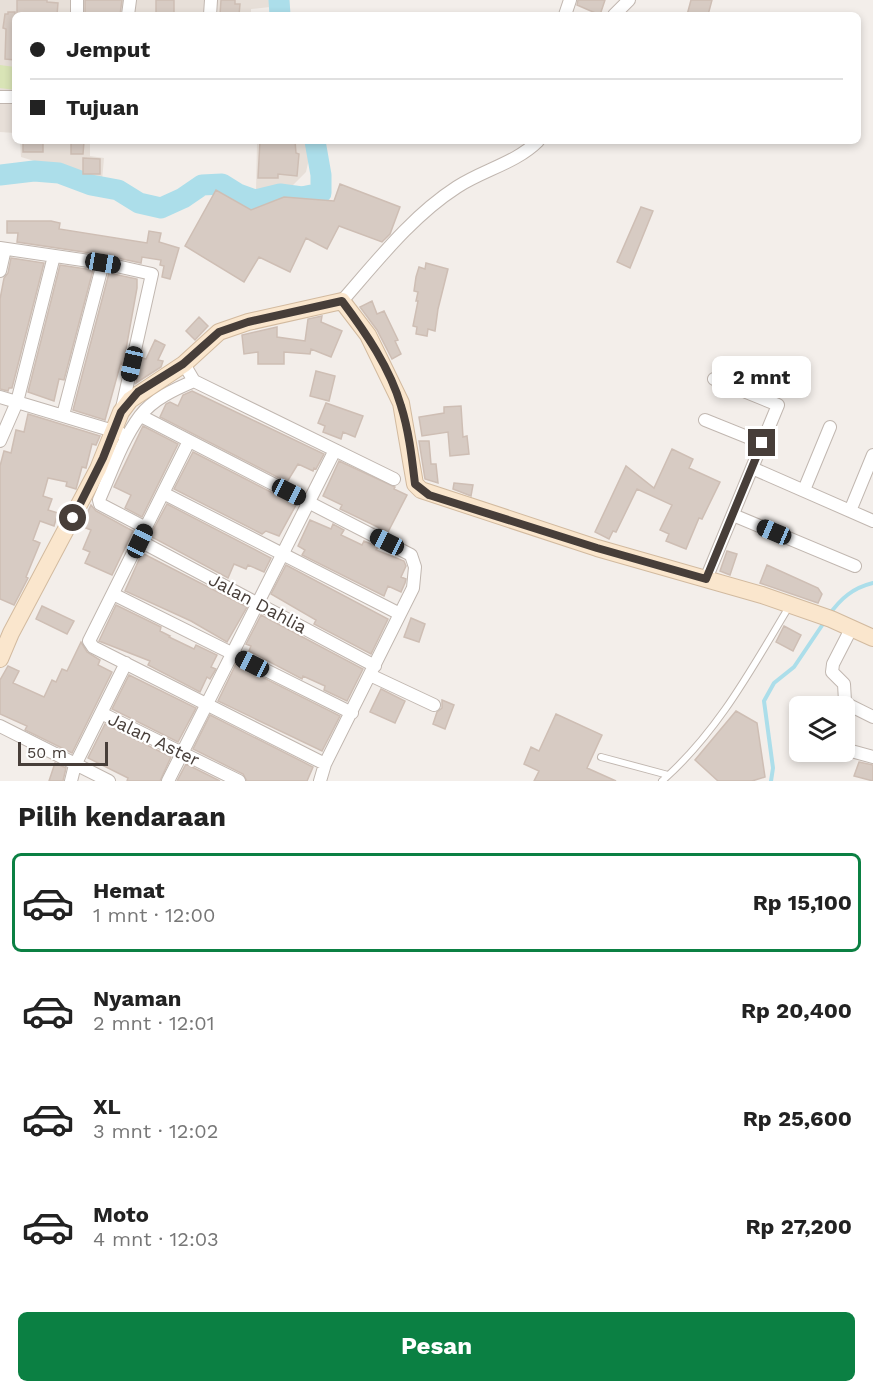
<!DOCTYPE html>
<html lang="id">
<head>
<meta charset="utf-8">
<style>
	:root { --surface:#fff; --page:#f2f2f2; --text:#222; --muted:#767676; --line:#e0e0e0; --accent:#0b8043 }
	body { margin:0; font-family:"Work Sans",sans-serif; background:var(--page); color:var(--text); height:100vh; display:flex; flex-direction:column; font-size:22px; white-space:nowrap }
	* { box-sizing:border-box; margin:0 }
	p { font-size:20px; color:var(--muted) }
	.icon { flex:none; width:33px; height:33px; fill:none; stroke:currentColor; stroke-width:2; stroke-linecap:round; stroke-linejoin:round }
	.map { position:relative; height:781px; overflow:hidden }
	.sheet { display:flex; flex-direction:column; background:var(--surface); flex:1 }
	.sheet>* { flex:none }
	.top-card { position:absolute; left:12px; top:12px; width:849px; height:132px; border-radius:9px; box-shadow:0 3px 9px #0003; display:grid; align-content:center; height:132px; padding:0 18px; background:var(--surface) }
	.buttons { position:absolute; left:789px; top:696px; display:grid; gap:12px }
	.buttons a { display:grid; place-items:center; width:66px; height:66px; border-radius:9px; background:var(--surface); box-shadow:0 3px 9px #0003; font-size:30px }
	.scale { position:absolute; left:18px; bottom:15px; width:90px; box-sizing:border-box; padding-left:6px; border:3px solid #473e39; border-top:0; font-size:16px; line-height:21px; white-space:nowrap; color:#473e39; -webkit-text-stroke:4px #fff; paint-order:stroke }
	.end { position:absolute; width:27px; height:27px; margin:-14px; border:8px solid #473e39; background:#fff; box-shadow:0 0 0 3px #fff }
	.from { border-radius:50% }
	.bubble { position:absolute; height:42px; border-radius:9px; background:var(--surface); box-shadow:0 3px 9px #0003; font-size:20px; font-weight:700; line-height:42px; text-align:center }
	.car { position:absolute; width:18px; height:36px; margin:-18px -9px; border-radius:8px; box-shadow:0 0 4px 2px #0007; background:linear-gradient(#222 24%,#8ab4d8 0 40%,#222 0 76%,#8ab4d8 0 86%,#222 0) }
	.top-card b { display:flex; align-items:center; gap:21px; height:57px; font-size:22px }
	.top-card b+b { border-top:2px solid var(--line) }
	.top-card i { width:15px; height:15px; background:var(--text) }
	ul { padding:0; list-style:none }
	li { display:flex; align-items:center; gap:18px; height:99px; margin:0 12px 9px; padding:0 6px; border:3px solid transparent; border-radius:9px }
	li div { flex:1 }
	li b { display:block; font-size:22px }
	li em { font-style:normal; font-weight:700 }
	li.active { border-color:var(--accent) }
	li>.icon { width:54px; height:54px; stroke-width:1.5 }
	h2 { padding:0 18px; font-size:27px; line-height:72px }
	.cta { display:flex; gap:12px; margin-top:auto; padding:12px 18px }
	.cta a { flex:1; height:69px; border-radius:9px; background:var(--accent); color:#fff; font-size:24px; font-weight:700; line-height:69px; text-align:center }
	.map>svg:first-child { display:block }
</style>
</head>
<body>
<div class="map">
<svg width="873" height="781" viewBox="0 0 873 781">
	<rect width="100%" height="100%" fill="#f3eeea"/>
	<path fill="#e7dfd8" d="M0 0H278L280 6 251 9V15H15V133L0 132Z
		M20 141H90V156L104 158 102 181 21 157Z
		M257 141H313L306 172 292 186 256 192Z"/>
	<path fill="#d9e4b6" d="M0 65 15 67V90L0 88Z"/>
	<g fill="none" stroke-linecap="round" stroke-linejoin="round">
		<path stroke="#acdeea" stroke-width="4" d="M829 615C841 598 853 588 873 583
			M771 781 773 768 764 701 774 683 794 667 825 621"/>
		<path stroke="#acdeea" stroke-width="21" d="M279 0 280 15
			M0 175 34 171 59 173 91 185 118 190 139 203 161 208 183 198 202 185 222 184 238 194 255 200 280 194 302 197 321 193V175L315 141"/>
	</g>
	<path fill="#d7cbc3" stroke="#cebeb4" stroke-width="1.5" d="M17 0H47V2L58 3 57 15H17Z
		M85 0H122L120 15H85Z
		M156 0H174V15H156Z
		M221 0H235V4H240L239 15H220Z
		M578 0H605L600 15 577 5Z
		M691 0H712L708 15H687Z
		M8 12H15V60L5 59 6 29 3 28 5 14H8Z
		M23 141H43V152H23Z
		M71 141H84L83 154H71Z
		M260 141H295L296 153 299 154 297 176 278 174V178H258Z
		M83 158 100 159V174H83Z
		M340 184 400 207 390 234 382 242 339 226 327 249 306 238 290 272 259 257 244 282 185 246 216 190 251 210 284 197 334 201Z
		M641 207 653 211 630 268 617 262Z
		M7 221H51L60 223 59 229 147 243 149 231 161 233 159 242 179 248 170 279 162 277 164 266 160 265 161 260 142 257 141 263 104 255 17 242 18 233H7Z
		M11 258 44 263 12 388H9L8 391 0 389V299L4 278 8 273Z
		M426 263 448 269 438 309 435 331 428 329 427 336 416 334 417 327 413 326 418 301H416L418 292 414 291 416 277 419 267 425 269Z
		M60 265 93 270 64 380 59 379 54 401 28 392Z
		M109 273 137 279V288L123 366 121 362 105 420 73 410Z
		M372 301 377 314 384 311 398 340 395 341 401 354 392 359 377 330 360 307Z
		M322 316 321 322 342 331 331 357 311 349 310 354 284 352V364H258V352L244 354 242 335 277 327V337L305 341 308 319Z
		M199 317 208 326 195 340 186 331Z
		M155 340 165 345 158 360 163 361 161 367 136 383 142 358 146 359Z
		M316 371 335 376 329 401 310 396Z
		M192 391 324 454 316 469 314 468 313 471 298 464 287 482 160 417 166 404 170 402 178 406 183 395Z
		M326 403 363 416 355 437 343 432 341 439 323 432 325 426 318 423Z
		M461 406 463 437 467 436 469 454 450 456 448 432 422 436 419 417 444 413V407Z
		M28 414 100 436 96 445 92 444 86 468 82 467 76 489 66 486 67 482 48 478 43 496 52 499 48 510 58 513 54 526 40 521 33 540 40 543 26 577 28 578 14 605 0 599V466L4 451 11 453 16 430 24 432Z
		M143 426 178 444 142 517 125 508 131 495 114 487Z
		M419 441H429L431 464H436L438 483 425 479Z
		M672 449 693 459 689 468 720 482 702 519 699 518 686 549 666 541 669 534 660 530 672 505 637 489 616 532 613 531 609 539 595 532 626 466 654 488Z
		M193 452 296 505 279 536 266 531 262 534 174 489Z
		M339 461 395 487 394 489 407 495 388 532 340 509 342 505 323 496Z
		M454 483 473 485 471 496 453 489Z
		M167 504 271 558 264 572 248 565 246 569 234 564 228 578 150 536Z
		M91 505 96 511 133 531 112 575 85 563 90 552 83 549 91 530 81 526Z
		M310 520 331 529 333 524 344 530 341 535 362 545 364 541 378 547 376 550 404 561 406 566 401 577 406 579 405 583 401 592 388 586 384 596 302 555 305 550 298 546Z
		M727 551 737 554 730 575 720 571Z
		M142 553 247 607 227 642 191 621 125 591Z
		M286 565 388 619 371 654 314 624 316 620 271 594Z
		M767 565 818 588 822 594 818 603 760 583Z
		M116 605 161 627 160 631 170 636 169 637 194 649 196 645 217 655 211 667 216 669 210 679 207 677 200 692 148 665 150 661 99 641Z
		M42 606 74 621 67 634 36 619Z
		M261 615 363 669 347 701 324 690 325 686 303 676 302 679 249 651 251 646 246 644Z
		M411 618 425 624 419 642 404 637Z
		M784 626 801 635 793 651 776 642Z
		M81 642 87 652 100 660 98 665 112 672 72 753 25 730 27 726 0 714V680L8 666 19 671 13 683 44 697 52 680 56 682 62 669 67 671Z
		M236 664 340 716 322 751 218 701Z
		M129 675 196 708 178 742 112 709Z
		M381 689 405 701 395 723 370 712Z
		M442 700 454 705 445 729 433 724 437 712 442 708Z
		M736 711 757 723 765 777 752 781H718L695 760Z
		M556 714 602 735 587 768 616 781H534L539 771 524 764 531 747 539 751Z
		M210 715 313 767 307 781H247L243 774 193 749Z
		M105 724 171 757 160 781H127L128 778 88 758Z
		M859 762 873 765V781L854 776Z
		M55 763 66 768 63 781H49Z
		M186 764 220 781H177Z"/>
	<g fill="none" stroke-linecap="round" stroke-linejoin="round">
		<g stroke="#c1b7b0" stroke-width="8">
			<path id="lane" d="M601 757 668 775
				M662 781C718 732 752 668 790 605"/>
		</g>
		<g stroke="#c1b7b0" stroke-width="14">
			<path id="street" d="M77 15V0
				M128 15 130 0
				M210 15 211 0
				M565 15 570 0
				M614 15 629 0
				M0 97H15
				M0 248 103 263 152 274 122 408
				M0 271 5 249
				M342 301C377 261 412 216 457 187 483 170 516 163 538 141
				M184 364 194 381 394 479
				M0 397 120 433
				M63 415 103 263
				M141 416 411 555 415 567 413 588 325 764 320 781
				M705 420 762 443
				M0 441 17 402 54 256
				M189 441 89 641 93 647 325 764
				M752 468 873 521
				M804 490 830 427
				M163 493 400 614
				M850 511 873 455
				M733 515 855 566
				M146 528 100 504 99 500C111 473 122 440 140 416 153 399 175 389 194 381
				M140 541 375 666
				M706 579 778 405 714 379
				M113 594 352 713
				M852 627 833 664 832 672 844 684 845 701 849 705 873 717
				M370 675 434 705
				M101 713 239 781
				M0 726 109 781
				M844 749 873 757
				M71 781 75 765 126 663
				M168 781 335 450"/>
		</g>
		<g stroke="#d2ba9f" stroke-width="18">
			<path id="secondary" d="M0 659 11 633 98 469 121 412 130 400 184 364 219 332 248 322 342 301 368 335 401 403 415 484 421 490 597 548 762 595 831 619 873 638"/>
		</g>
		<use href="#lane" stroke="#fff" stroke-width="6"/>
		<use href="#street" stroke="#fff" stroke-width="12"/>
		<use href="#secondary" stroke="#fae6cd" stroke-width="16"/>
	</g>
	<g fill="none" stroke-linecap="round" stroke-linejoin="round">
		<path stroke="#473e39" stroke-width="8" d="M73 518 103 458 121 412 138 392 183 364 219 332 248 322 342 301C366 333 390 368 401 406 409 431 412 459 415 484L429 495 597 548 706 579 762 443"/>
	</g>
	<g text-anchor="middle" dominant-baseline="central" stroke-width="4.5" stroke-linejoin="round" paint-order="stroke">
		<g font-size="18" fill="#473e39" stroke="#fff">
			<text transform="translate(258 603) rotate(28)">Jalan Dahlia</text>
			<text transform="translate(154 739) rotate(26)">Jalan Aster</text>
		</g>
	</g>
</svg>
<div class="buttons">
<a><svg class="icon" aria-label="layers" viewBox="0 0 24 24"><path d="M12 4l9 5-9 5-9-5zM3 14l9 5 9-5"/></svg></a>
</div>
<div class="scale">50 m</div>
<i class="end from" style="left:73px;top:518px"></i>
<i class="end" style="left:762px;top:443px"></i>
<div class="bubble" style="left:712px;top:356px;width:99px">2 mnt</div>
<i class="car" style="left:103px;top:263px;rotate:100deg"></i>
<i class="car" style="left:132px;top:364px;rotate:193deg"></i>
<i class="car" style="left:289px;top:492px;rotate:117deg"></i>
<i class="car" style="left:774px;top:532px;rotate:293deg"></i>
<i class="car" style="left:140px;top:541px;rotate:25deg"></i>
<i class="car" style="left:387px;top:542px;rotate:297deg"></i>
<i class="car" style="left:252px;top:664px;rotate:297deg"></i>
<div class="top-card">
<b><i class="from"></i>Jemput</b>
<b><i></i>Tujuan</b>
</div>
</div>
<section class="sheet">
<h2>Pilih kendaraan</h2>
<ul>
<li class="active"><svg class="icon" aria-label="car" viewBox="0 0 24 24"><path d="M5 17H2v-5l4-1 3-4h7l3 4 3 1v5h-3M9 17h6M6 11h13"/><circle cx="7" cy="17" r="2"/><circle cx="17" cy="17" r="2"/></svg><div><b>Hemat</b><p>1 mnt · 12:00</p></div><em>Rp 15,100</em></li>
<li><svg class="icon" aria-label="car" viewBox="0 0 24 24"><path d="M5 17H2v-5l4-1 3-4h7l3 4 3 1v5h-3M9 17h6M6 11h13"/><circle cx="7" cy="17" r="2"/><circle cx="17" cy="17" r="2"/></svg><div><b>Nyaman</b><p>2 mnt · 12:01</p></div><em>Rp 20,400</em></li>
<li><svg class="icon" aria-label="car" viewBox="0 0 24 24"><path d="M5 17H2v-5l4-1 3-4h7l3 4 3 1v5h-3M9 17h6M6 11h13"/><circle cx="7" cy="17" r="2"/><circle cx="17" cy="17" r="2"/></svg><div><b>XL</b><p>3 mnt · 12:02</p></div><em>Rp 25,600</em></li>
<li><svg class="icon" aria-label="car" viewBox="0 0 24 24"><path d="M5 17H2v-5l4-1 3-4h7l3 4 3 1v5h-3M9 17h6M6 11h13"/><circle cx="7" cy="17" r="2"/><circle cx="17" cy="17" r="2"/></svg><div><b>Moto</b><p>4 mnt · 12:03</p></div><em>Rp 27,200</em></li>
</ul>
<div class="cta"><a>Pesan</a></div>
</section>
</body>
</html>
